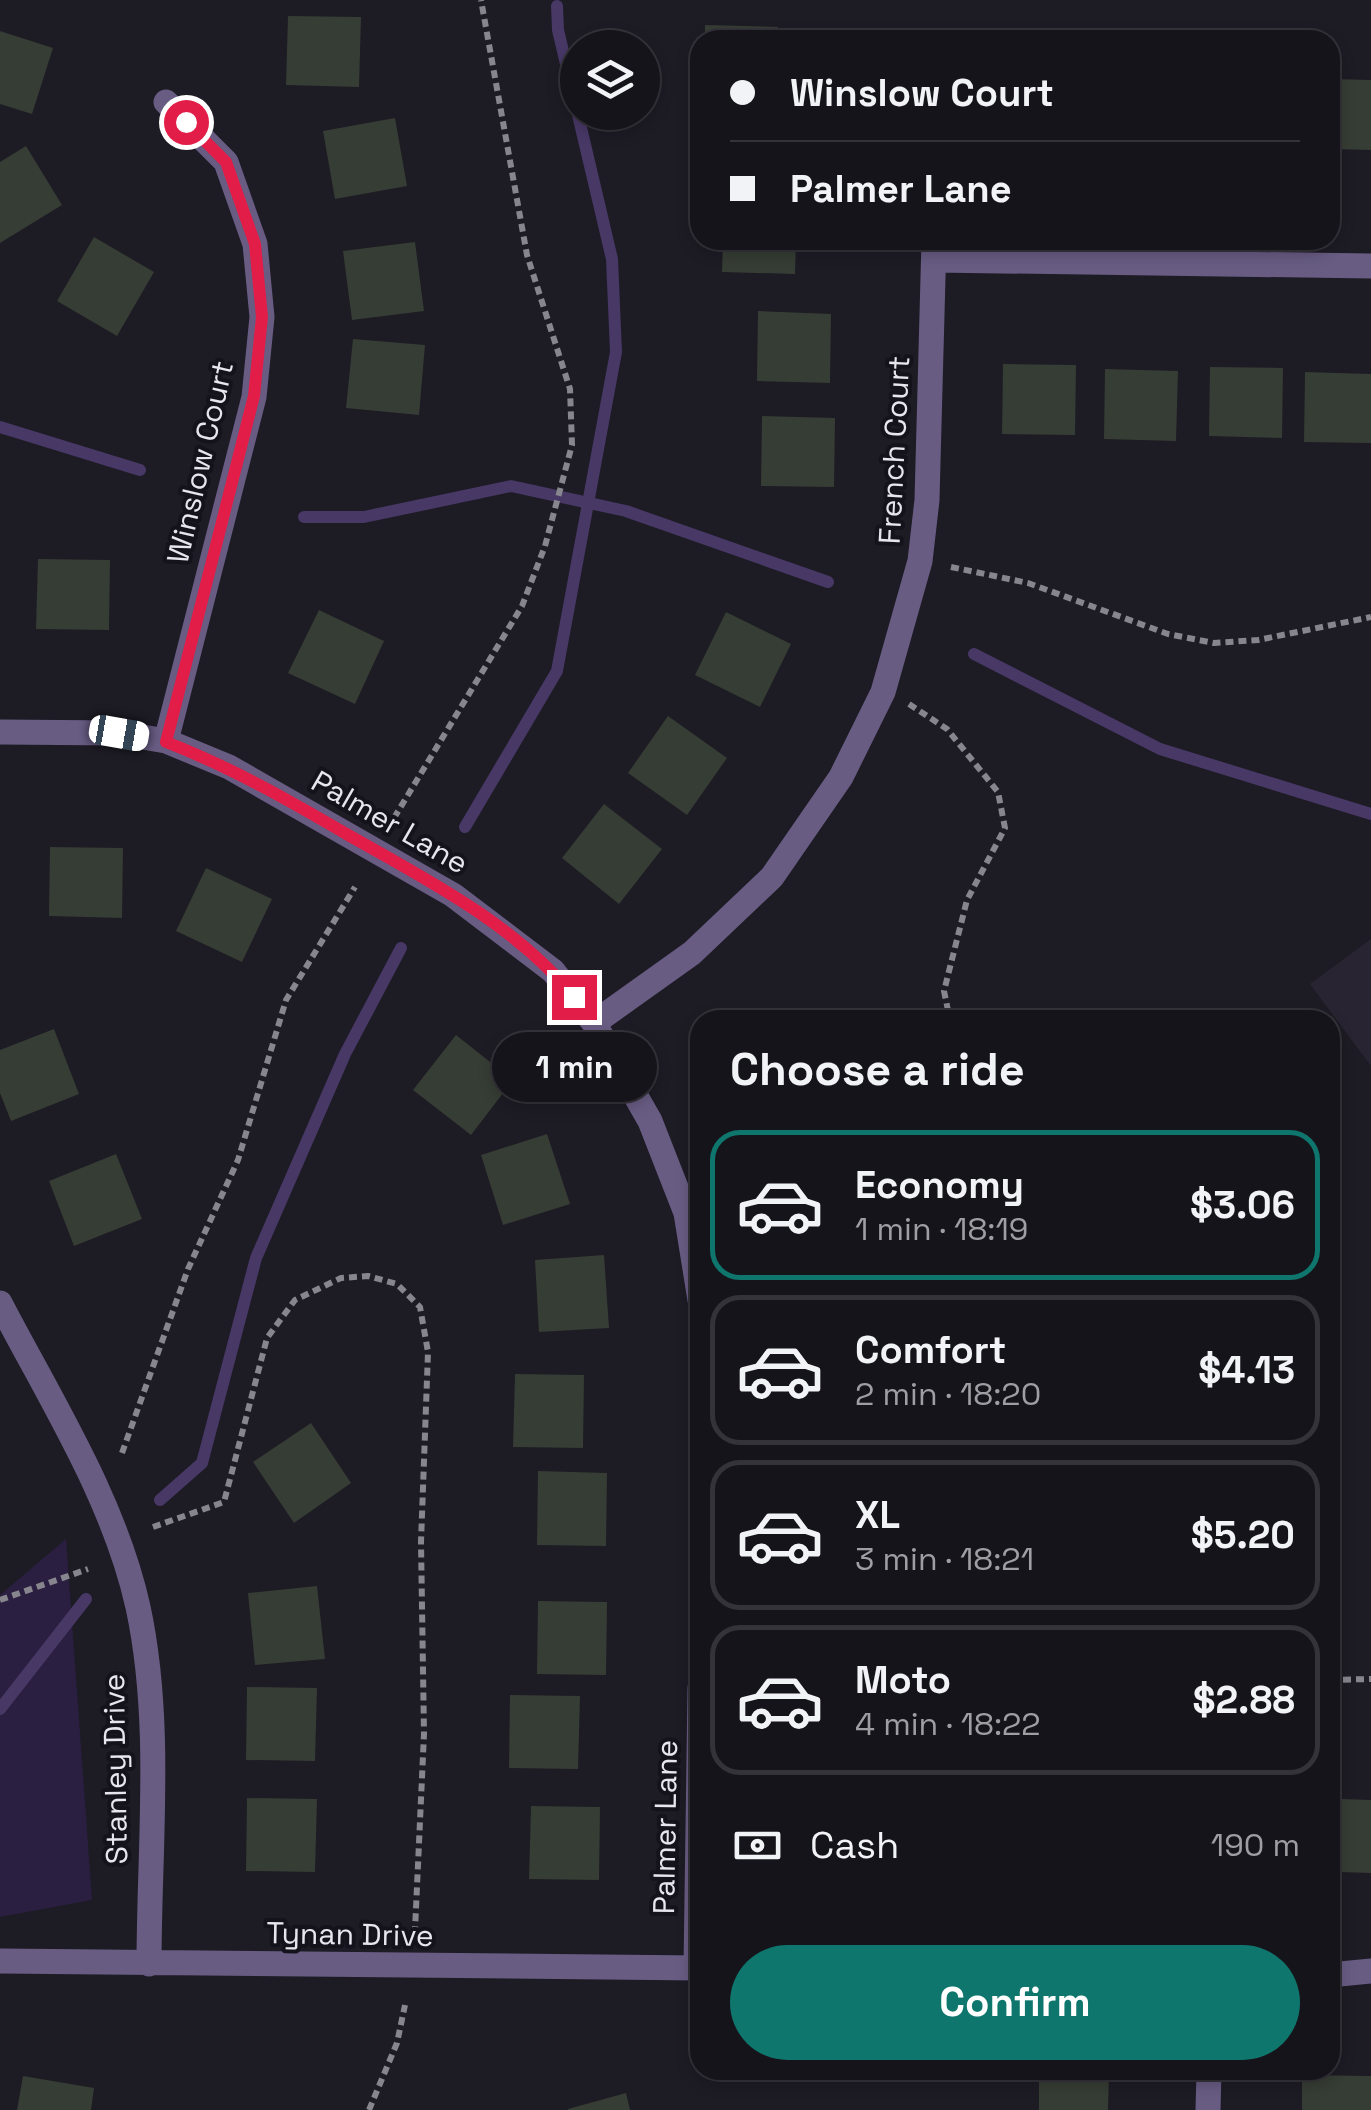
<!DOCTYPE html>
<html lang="en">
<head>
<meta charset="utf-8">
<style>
	:root { --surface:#16141b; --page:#232128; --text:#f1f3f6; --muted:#9e9ea3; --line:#35333a; --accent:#0f766e }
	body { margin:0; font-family:"Space Grotesk",sans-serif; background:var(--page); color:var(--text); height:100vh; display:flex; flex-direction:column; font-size:38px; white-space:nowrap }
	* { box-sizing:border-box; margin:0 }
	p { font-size:32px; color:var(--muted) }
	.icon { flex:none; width:55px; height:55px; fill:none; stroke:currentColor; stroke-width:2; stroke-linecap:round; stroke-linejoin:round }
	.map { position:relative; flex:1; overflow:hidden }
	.side { position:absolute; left:690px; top:1010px; width:650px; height:1070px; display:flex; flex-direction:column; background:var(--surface); border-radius:30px; box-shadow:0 5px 15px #0003,0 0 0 2px var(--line) }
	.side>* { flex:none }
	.guide { position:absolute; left:690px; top:30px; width:650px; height:220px; border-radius:30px; box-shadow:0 5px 15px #0003,0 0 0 2px var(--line); display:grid; align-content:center; height:220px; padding:0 40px; background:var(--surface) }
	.buttons { position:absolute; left:560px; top:30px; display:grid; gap:20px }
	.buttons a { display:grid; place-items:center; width:100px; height:100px; border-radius:50%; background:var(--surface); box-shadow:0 5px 15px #0003,0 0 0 2px var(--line); font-size:50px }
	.end { position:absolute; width:45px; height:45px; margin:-22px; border:12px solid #e11d48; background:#fff; box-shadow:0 0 0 5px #fff }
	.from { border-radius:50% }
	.bubble { position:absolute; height:70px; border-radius:35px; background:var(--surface); box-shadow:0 5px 15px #0003,0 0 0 2px var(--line); font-size:32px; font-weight:700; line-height:70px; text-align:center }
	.car { position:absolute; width:30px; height:60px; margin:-30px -15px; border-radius:12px; box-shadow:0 0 8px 2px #0007; background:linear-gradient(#fff 24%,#345 0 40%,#fff 0 76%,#345 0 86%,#fff 0) }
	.guide b { display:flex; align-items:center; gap:35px; height:95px; font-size:38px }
	.guide b+b { border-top:2px solid var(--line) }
	.guide i { width:25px; height:25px; background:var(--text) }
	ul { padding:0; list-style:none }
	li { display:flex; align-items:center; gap:30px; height:150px; margin:0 20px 15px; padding:0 20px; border:5px solid var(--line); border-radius:30px }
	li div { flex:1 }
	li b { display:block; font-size:38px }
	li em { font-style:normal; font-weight:700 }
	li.on { border-color:var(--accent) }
	li>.icon { width:90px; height:90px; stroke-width:1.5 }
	h2 { padding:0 40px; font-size:45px; line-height:120px }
	.pay { display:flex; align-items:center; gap:25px; height:110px; padding:0 40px; font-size:38px }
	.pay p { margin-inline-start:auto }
	.action { display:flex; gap:20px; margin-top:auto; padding:20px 40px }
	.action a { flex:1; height:115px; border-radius:60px; background:var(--accent); color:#fff; font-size:40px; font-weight:700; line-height:115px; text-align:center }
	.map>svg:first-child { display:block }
</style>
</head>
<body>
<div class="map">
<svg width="1371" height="2110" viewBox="0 0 1371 2110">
	<rect width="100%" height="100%" fill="#1d1b24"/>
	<path fill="#282432" d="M1371 939V1066L1310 984Z"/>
	<path fill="#2a1f40" d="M66 1539 92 1900 0 1917V1595Z"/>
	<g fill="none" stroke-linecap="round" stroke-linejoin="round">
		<path stroke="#473866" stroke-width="12" d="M0 427 140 470
			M304 517H364L511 486 626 511 828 582
			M974 654 1160 749 1371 814
			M465 827 557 671 616 352 612 259 558 30 557 6
			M160 1500 202 1463 256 1258 345 1054 401 948
			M0 1709 86 1599"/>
	</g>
	<path fill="#363d34" d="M288 16 361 17 359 87 286 85Z
		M705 25 778 27 777 40H705Z
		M0 31 53 48 32 114 0 104Z
		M1330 79 1371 80V150L1330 149Z
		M395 118 407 186 335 199 323 131Z
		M26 146 62 205 0 243V162Z
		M94 237 154 272 117 336 57 301Z
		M723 240H796L795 274 722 272Z
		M415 242 424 311 352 320 343 251Z
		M758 311 831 314 830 383 757 381Z
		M353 339 425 345 419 415 346 408Z
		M1003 364 1076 365 1075 435 1002 434Z
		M1210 367 1283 368 1282 438 1209 436Z
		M1105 369 1178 371 1176 441 1104 439Z
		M1305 372 1371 374V443L1304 442Z
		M762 416 835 418 834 487 761 486Z
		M38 559 110 560 109 630 36 629Z
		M319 610 384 641 355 704 288 673Z
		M726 612 791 644 760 707 695 675Z
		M668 716 727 758 687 815 628 773Z
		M604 804 662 849 619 904 562 858Z
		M50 847 123 848 122 918 49 916Z
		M206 868 272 899 242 962 176 931Z
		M54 1029 79 1094 11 1121 0 1093V1050Z
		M456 1035 513 1080 471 1135 413 1090Z
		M547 1134 570 1204 503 1225 481 1155Z
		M116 1154 142 1219 74 1246 49 1181Z
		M604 1255 609 1328 539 1332 535 1260Z
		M515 1374 584 1375 583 1448 513 1447Z
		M311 1423 351 1483 294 1523 253 1462Z
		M538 1471 607 1473 606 1546 537 1545Z
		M317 1586 325 1659 255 1665 248 1593Z
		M538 1601 607 1602 606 1675 537 1674Z
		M247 1687 317 1688 315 1761 246 1760Z
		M510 1695 580 1696 578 1769 509 1768Z
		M247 1798 317 1799 315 1872 246 1871Z
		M1341 1799 1371 1800V1873L1339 1872Z
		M531 1806 600 1807 599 1880 529 1879Z
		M1039 2072 1109 2073 1108 2110H1039Z
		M1302 2075 1371 2076V2110H1302Z
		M23 2076 94 2088 91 2110H17Z
		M626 2093 630 2110H568V2109Z"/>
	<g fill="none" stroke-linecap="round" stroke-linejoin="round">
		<path stroke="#87858d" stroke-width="6" stroke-dasharray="8 5" stroke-linecap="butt" d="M951 567 1028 583 1168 634 1214 643 1258 640 1371 617
			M909 704 947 729 998 792 1005 828 967 900 944 991 950 1020
			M394 818 522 606 545 546 572 445 570 389 527 255 481 0
			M122 1453 188 1269 238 1160 286 1000 355 887
			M153 1527 224 1502 267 1338 295 1300 341 1278 368 1276 397 1284 420 1307 428 1352 421 1542 424 1734 415 1930
			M0 1600 88 1569
			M1330 1680 1371 1679
			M369 2110 397 2043 405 2005"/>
		<path stroke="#685c83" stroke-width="25" d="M166 102 226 162 255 244 262 317 254 397 166 741
			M935 260 1371 266
			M0 732 119 733 166 741 229 767 453 895 553 971 594 1023 650 1121 686 1213 700 1300
			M594 1023 692 953 772 877 841 777 883 692 920 561 927 500 934 240
			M0 1303C51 1401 114 1499 138 1607 163 1723 149 1847 149 1964
			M0 1961 700 1968
			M696 1968 700 1688
			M1330 1975 1371 1971
			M1208 2110 1209 2070"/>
	</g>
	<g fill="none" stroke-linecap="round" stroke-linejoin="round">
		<path stroke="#e11d48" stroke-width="12" d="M186 122 226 162 255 244 262 317 254 396 166 742C231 767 290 801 350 836 428 880 517 926 574 997"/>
	</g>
	<g text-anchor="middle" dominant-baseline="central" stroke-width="8" stroke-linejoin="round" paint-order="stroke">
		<g font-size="30" fill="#e8e6ed" stroke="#14121b">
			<text transform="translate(894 450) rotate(-87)">French Court</text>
			<text transform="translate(200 462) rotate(-77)">Winslow Court</text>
			<text transform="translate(390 822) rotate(30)">Palmer Lane</text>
			<text transform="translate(115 1769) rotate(-91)">Stanley Drive</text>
			<text transform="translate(665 1827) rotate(-89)">Palmer Lane</text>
			<text transform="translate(350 1934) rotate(1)">Tynan Drive</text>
		</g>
	</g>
</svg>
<div class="buttons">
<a><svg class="icon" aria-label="layers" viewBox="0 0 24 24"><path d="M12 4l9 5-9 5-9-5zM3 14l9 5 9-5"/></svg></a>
</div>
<i class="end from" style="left:186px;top:122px"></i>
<i class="end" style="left:574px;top:997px"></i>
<div class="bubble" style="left:492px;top:1032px;width:165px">1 min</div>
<i class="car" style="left:119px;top:733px;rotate:100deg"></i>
<div class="guide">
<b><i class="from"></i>Winslow Court</b>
<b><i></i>Palmer Lane</b>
</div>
<section class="side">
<h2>Choose a ride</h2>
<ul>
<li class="on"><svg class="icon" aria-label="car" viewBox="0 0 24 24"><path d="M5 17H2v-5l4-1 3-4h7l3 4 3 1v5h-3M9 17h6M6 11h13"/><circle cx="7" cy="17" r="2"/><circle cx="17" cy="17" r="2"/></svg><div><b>Economy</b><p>1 min · 18:19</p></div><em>$3.06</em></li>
<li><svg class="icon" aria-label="car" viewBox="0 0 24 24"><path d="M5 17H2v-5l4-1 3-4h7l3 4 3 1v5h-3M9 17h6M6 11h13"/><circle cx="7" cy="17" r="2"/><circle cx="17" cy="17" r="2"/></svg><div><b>Comfort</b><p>2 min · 18:20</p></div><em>$4.13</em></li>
<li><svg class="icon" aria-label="car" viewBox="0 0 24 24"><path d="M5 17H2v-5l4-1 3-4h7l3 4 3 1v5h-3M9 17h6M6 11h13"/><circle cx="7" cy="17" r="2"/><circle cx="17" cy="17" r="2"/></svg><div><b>XL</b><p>3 min · 18:21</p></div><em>$5.20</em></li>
<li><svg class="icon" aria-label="car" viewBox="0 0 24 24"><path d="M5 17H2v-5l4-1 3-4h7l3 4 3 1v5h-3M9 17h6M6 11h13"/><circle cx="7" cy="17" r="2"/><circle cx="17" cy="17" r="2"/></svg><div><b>Moto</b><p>4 min · 18:22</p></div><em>$2.88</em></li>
</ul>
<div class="pay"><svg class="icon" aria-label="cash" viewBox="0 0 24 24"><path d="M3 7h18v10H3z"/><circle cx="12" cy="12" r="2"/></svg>Cash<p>190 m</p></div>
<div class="action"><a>Confirm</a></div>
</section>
</div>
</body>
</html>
